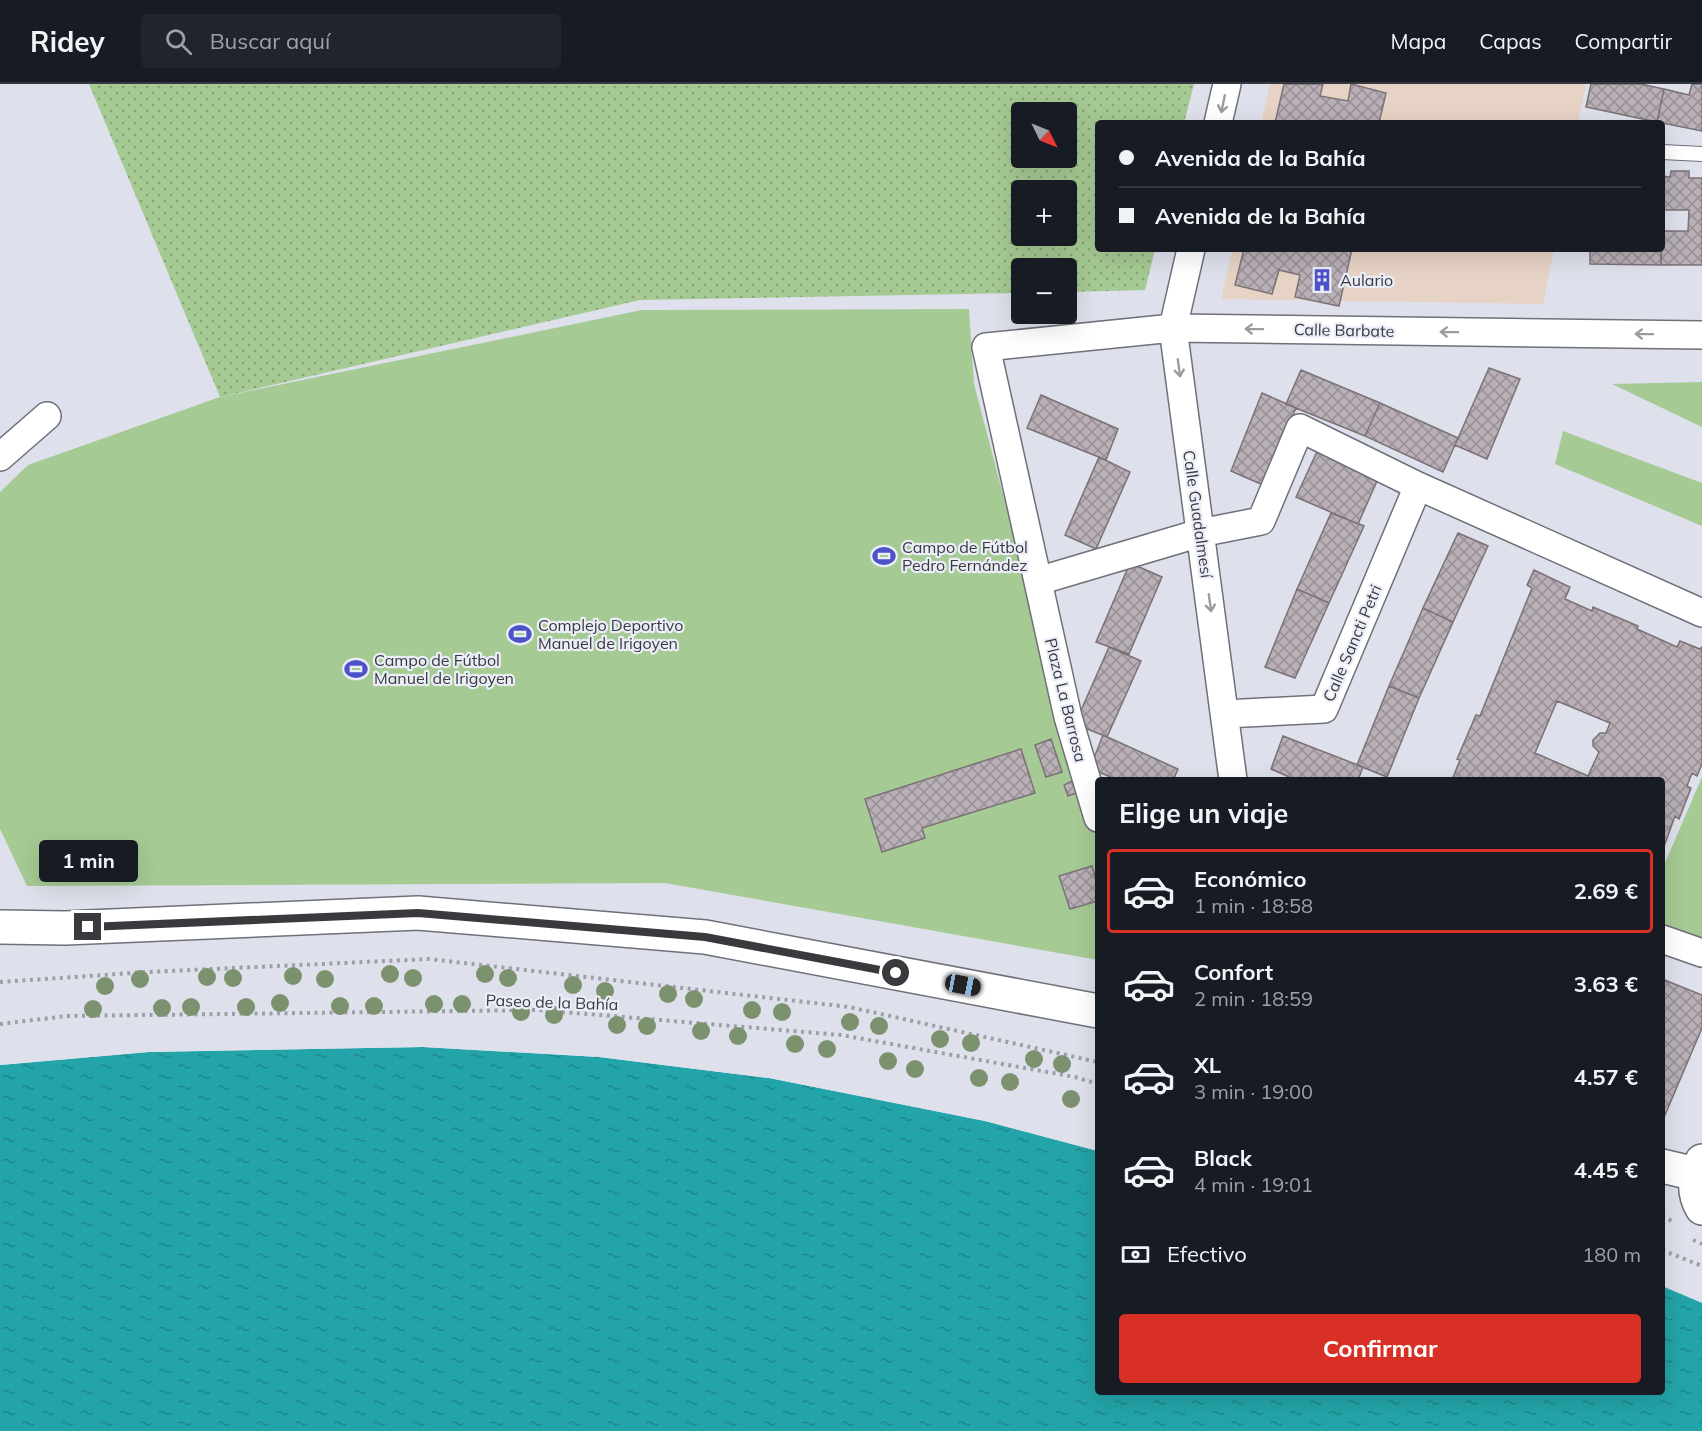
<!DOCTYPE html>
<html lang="es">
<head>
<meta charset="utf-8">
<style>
	:root { --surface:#171b24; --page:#20242c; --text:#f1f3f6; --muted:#9ea1a6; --line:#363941; --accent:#d93025 }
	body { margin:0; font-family:Mulish,sans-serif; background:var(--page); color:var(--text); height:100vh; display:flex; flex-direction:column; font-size:22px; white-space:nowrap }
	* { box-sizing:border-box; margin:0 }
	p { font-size:20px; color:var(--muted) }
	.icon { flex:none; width:33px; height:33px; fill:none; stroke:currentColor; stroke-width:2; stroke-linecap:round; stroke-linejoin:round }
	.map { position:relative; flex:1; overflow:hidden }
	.panel { position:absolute; left:1095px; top:693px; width:570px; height:618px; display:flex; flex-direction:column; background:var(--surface); border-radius:6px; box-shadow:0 6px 24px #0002 }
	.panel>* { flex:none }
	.guide { position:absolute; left:1095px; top:36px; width:570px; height:132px; border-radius:6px; box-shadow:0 6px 24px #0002; display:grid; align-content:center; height:132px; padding:0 24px; background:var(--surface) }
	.needle { width:39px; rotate:133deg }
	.buttons { position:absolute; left:1011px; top:18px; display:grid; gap:12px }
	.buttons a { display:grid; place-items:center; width:66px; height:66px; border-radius:6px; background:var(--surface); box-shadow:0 6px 24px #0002; font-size:30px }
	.end { position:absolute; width:27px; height:27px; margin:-14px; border:8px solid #393a3e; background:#fff; box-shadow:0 0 0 3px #fff }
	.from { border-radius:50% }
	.bubble { position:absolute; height:42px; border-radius:6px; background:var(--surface); box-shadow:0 6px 24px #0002; font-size:20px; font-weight:700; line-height:42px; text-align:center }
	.car { position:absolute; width:18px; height:36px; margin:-18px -9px; border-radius:8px; box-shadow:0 0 4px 2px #0007; background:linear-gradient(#222 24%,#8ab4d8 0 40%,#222 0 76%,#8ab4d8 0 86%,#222 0) }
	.guide b { display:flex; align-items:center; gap:21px; height:57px; font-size:22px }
	.guide b+b { border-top:2px solid var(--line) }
	.guide i { width:15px; height:15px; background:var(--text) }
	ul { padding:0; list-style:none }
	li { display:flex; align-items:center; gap:18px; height:84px; margin:0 12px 9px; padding:0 12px; border:3px solid transparent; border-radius:6px }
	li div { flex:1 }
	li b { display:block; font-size:22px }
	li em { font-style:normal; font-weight:700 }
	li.current { border-color:var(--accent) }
	li>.icon { width:54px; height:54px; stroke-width:1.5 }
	h2 { padding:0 24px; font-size:27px; line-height:72px }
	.pay { display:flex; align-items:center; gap:15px; height:66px; padding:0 24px; font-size:22px }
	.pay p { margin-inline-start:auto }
	.primary-button { display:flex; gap:12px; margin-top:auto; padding:12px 24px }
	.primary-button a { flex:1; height:69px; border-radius:6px; background:var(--accent); color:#fff; font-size:24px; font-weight:700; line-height:69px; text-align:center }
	header { display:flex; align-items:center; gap:36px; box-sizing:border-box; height:84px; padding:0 30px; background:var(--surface); border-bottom:2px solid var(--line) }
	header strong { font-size:28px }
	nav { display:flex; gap:33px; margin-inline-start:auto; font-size:21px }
	.search { width:420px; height:54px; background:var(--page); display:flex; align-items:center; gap:15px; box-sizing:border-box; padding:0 21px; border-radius:6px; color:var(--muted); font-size:22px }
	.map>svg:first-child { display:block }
</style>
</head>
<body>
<header>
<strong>Ridey</strong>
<div class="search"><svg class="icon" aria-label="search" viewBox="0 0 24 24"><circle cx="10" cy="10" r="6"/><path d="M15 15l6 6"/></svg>Buscar aquí</div>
<nav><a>Mapa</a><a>Capas</a><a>Compartir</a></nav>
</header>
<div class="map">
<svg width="1702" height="1347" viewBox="0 0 1702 1347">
	<defs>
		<pattern id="grass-dots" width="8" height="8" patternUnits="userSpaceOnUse" patternTransform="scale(1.5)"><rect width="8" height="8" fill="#a6ca93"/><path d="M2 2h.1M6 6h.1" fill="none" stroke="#88a579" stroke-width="1.8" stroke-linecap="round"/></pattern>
		<pattern id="water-ripples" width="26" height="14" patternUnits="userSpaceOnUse" patternTransform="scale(1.5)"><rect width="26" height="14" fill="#23a4a8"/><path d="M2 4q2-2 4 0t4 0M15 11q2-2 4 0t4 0" fill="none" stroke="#1f878a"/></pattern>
		<pattern id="building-cross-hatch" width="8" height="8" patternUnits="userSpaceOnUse" patternTransform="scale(1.5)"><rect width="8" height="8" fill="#b9afb6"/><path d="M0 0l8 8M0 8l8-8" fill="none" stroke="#978f95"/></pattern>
	</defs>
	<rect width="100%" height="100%" fill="#dee0eb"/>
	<path fill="#e7d3c5" d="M1270 0H1586L1578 39H1261Z
		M1233 165H1554L1543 220 1221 215Z"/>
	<path fill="url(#grass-dots)" fill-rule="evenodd" d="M89 0H1194L1184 39H1098V165H1155L1145 206 1067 208 1066 184H1022L1021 209 640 216 220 313ZM1022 28H1066V74H1022ZM1022 106H1066V152H1022Z"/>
	<path fill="#a6ca93" d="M969 225 974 300 1077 692 1098 761V876L665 799 27 802 0 745V408L28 381 220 313 642 226Z
		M1702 298V343L1612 300Z
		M1563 347 1702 399V442L1555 380Z
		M1702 693V859L1662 841V786Z"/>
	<path fill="url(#water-ripples)" d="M423 963 599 973 769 994 985 1037 1098 1067V1308H1662V1202L1702 1219V1347H0V981L149 968Z"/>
	<path fill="#dee0eb" d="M423 960 599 970 769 991 986 1034 1098 1064V1067L985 1037 769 994 599 973 423 963 149 968 0 981V978L48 972 148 965Z"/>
	<path fill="url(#building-cross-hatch)" stroke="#7b7278" stroke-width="1.5" fill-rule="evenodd" d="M1284 0H1323L1320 12 1348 17 1351 0 1386 9 1379 39H1275Z
		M1591 0H1641L1664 5 1657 38 1586 23Z
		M1692 0H1702V47L1657 38 1664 5 1689 11Z
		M1671 87H1689V94H1702V181H1661L1662 147H1688L1689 126H1662V92L1670 93Z
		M1244 165H1352L1339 222 1295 213 1300 191 1279 186 1272 210 1235 201Z
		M1590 165H1661V181L1590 180Z
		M1489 284 1520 295 1487 375 1455 361Z
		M1301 286 1380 319 1365 352 1286 320Z
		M1262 309 1296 324 1263 401 1231 387Z
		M1041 311 1118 345 1106 376 1027 344Z
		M1380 319 1458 354 1443 388 1365 352Z
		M1321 359 1381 388 1358 440 1296 413Z
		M1099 373 1130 388 1096 465 1065 451Z
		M1331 429 1364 442 1329 519 1297 505Z
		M1458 449 1488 462 1453 538 1423 524Z
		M1130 479 1162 493 1129 570 1096 558Z
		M1534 486 1570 503 1565 515 1592 527 1593 523 1638 542 1637 545 1677 563 1680 557 1700 565 1702 563V680L1697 692 1692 689 1687 702 1691 704 1679 735 1675 732 1662 768V696H1452L1460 676 1457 675 1476 631 1480 632 1532 504 1527 501ZM1557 617 1610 639 1606 649H1600L1593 656V662L1599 668 1588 692 1535 669Z
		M1297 505 1329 519 1295 594 1265 583Z
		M1423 524 1453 538 1419 614 1389 602Z
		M1109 563 1141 577 1107 653 1075 640Z
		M1389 602 1419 614 1387 693 1357 681Z
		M1103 651 1178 685 1173 696H1117L1090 684Z
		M1283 652 1363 683 1358 696H1296L1271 685Z
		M1051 655 1062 688 1046 693 1035 661Z
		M1021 665 1035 709 922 744 925 754 882 768 865 715Z
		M1074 696 1079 708 1068 712 1064 701Z
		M1092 782 1098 803V817L1070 825 1059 792Z
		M1662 895 1702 911V944L1662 1038Z"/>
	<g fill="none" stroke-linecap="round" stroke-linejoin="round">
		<g stroke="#6e707a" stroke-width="16">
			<path id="lane" d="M1662 68 1702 70"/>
		</g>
		<g stroke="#6e707a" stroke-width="30">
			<path id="street" d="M1218 39 1227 0
				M1191 165 1173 244 1233 696
				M0 373 47 332
				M1038 497 1200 449 1261 437 1300 344 1418 402
				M1225 630 1324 625 1418 402 1702 529
				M1098 734 1068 633 986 263 1173 244 1702 251
				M1662 855 1702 869"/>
		</g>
		<g stroke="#6e707a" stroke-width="36">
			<path id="secondary" d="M0 843 65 844 418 829 705 853 1098 927
				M1702 1077C1694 1092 1693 1109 1702 1124
				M1662 1082 1696 1090"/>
		</g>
		<path stroke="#9d9fa7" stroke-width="4" stroke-dasharray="3 4.5" stroke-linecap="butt" d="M0 898 147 888 429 875 849 923 1098 978
			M0 940 67 932 539 926 841 951 1075 993 1098 1000
			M1662 1132 1672 1137
			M1693 1156 1702 1160
			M1662 1166 1702 1182"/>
		<use href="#lane" stroke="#fff" stroke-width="14"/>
		<use href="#street" stroke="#fff" stroke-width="27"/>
		<use href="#secondary" stroke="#fff" stroke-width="33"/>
	</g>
	<g fill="#7c926f">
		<circle cx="390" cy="890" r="9"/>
		<circle cx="485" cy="890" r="9"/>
		<circle cx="293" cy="892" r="9"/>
		<circle cx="207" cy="893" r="9"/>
		<circle cx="233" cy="894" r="9"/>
		<circle cx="413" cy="894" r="9"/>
		<circle cx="508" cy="894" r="9"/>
		<circle cx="140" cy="895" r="9"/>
		<circle cx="325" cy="895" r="9"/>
		<circle cx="573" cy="901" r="9"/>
		<circle cx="105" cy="902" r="9"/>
		<circle cx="605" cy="907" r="9"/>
		<circle cx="668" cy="910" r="9"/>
		<circle cx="694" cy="915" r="9"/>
		<circle cx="280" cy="919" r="9"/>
		<circle cx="434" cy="920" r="9"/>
		<circle cx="462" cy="920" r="9"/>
		<circle cx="340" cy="922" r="9"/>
		<circle cx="374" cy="922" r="9"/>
		<circle cx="191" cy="923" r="9"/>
		<circle cx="246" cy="923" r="9"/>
		<circle cx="162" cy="924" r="9"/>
		<circle cx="93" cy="925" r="9"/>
		<circle cx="752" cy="926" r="9"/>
		<circle cx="521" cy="928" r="9"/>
		<circle cx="782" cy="928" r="9"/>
		<circle cx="554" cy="931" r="9"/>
		<circle cx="850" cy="938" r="9"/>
		<circle cx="617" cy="941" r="9"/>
		<circle cx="647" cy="942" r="9"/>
		<circle cx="879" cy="942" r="9"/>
		<circle cx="701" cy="947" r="9"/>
		<circle cx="738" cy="952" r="9"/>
		<circle cx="940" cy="955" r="9"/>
		<circle cx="971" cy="959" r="9"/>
		<circle cx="795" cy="960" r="9"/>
		<circle cx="827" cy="965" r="9"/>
		<circle cx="1034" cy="975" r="9"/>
		<circle cx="888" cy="977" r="9"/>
		<circle cx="1062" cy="980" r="9"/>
		<circle cx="915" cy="985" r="9"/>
		<circle cx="979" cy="994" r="9"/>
		<circle cx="1010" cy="998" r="9"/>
		<circle cx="1071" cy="1015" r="9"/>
	</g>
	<defs><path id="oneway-shaft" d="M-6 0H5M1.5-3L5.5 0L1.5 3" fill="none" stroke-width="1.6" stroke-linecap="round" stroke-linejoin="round" transform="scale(1.5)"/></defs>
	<g stroke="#9c9c9e">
		<use href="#oneway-shaft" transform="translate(1223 20) rotate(102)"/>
		<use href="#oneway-shaft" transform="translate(1254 245) rotate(-179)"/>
		<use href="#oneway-shaft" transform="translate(1449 248) rotate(-179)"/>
		<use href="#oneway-shaft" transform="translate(1644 250) rotate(-179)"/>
		<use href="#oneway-shaft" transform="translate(1179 284) rotate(82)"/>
		<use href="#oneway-shaft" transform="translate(1210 519) rotate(82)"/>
	</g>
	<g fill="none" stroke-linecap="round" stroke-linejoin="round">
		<path stroke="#393a3e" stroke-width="8" d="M88 843 418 829 705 853 896 889"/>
	</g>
	<defs>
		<g id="building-bare" transform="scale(1.8)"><path d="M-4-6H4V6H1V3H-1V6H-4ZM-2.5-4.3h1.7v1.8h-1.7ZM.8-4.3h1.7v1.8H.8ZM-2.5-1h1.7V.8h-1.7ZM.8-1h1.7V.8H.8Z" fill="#4e52c9" stroke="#ebeef8" stroke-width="2.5" paint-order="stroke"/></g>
		<g id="stadium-bare" transform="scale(1.8)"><path d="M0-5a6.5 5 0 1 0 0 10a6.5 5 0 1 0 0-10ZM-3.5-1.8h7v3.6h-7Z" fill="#4e52c9" stroke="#ebeef8" stroke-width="2.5" paint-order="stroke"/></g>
	</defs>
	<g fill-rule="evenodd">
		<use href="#building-bare" x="1322" y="196"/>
		<use href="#stadium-bare" x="884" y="472"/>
		<use href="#stadium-bare" x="520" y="550"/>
		<use href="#stadium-bare" x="356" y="585"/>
	</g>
	<g text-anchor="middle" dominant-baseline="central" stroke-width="4.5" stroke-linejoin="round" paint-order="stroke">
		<g font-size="16" fill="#393a3e" stroke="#ebeef8" text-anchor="start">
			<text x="1340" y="196">Aulario</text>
			<text x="902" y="463">Campo de Fútbol<tspan x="902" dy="18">Pedro Fernández</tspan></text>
			<text x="538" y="541">Complejo Deportivo<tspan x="538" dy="18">Manuel de Irigoyen</tspan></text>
			<text x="374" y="576">Campo de Fútbol<tspan x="374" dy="18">Manuel de Irigoyen</tspan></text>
		</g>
		<g font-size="16" fill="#393a3e" stroke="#ebeef8">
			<text transform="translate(1344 246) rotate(1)">Calle Barbate</text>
			<text transform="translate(1198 430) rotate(82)">Calle Guadalmesí</text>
			<text transform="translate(1352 559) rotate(-67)">Calle Sancti Petri</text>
			<text transform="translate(1066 616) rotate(76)">Plaza La Barrosa</text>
			<text transform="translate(552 918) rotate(2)">Paseo de la Bahía</text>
		</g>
	</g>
</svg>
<div class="buttons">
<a><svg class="needle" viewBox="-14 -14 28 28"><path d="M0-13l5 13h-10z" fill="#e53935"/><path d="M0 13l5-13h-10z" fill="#9ea1a6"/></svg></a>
<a>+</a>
<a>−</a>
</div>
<i class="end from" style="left:896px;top:889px"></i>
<i class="end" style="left:88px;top:843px"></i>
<div class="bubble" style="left:39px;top:756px;width:99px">1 min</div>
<i class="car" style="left:963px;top:901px;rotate:101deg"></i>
<div class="guide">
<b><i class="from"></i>Avenida de la Bahía</b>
<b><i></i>Avenida de la Bahía</b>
</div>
<section class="panel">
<h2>Elige un viaje</h2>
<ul>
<li class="current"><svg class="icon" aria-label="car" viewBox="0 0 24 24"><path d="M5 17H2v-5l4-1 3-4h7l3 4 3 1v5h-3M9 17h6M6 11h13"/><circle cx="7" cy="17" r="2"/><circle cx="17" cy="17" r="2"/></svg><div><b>Económico</b><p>1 min · 18:58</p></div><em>2.69 €</em></li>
<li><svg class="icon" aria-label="car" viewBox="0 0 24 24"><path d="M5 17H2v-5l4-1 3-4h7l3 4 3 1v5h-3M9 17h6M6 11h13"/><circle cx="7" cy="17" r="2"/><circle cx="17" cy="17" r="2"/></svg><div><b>Confort</b><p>2 min · 18:59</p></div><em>3.63 €</em></li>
<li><svg class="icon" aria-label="car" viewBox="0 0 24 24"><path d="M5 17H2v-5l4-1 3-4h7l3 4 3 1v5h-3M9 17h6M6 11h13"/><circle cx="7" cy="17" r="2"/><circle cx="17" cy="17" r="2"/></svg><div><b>XL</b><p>3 min · 19:00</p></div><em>4.57 €</em></li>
<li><svg class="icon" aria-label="car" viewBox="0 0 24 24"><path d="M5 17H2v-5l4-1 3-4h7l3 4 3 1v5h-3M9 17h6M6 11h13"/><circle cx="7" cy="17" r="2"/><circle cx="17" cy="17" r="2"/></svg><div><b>Black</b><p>4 min · 19:01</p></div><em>4.45 €</em></li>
</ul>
<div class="pay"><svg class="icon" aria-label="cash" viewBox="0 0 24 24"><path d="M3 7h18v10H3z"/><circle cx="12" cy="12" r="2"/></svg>Efectivo<p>180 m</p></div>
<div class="primary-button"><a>Confirmar</a></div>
</section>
</div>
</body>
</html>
